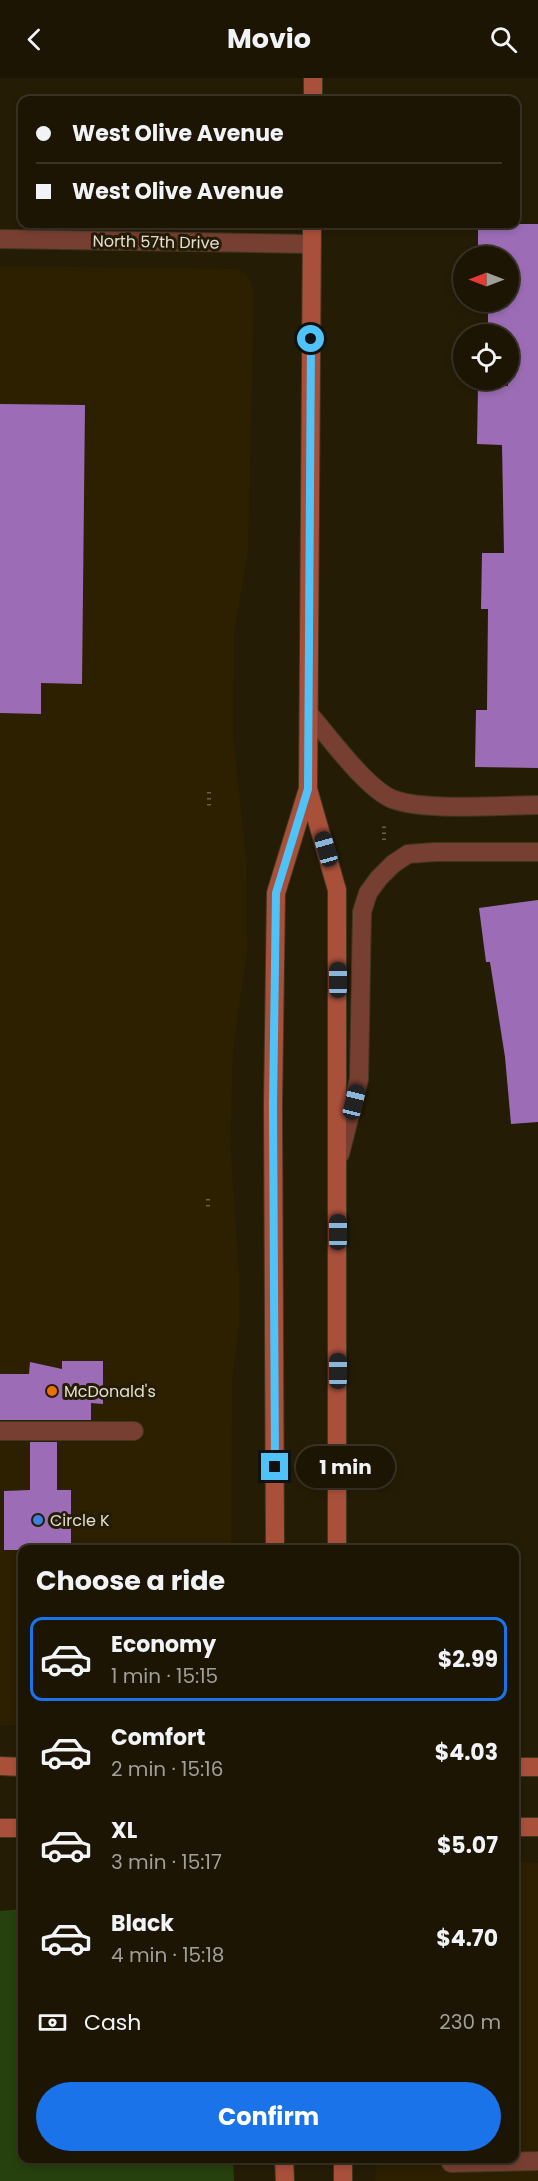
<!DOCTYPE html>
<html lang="en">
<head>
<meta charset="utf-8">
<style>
	:root { --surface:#1c1504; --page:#292213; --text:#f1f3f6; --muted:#a09f9a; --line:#3a3426; --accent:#1a73e8 }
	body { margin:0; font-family:Poppins,sans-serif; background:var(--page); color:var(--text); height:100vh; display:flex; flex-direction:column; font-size:22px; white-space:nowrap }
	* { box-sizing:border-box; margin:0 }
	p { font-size:20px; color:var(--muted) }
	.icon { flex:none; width:33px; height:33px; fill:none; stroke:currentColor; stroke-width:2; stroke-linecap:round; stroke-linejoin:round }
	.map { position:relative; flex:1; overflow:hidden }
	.details { position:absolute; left:18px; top:1467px; width:501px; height:618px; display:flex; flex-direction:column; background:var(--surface); border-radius:12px; box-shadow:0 3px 9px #0003,0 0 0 2px var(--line) }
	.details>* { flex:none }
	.top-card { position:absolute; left:18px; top:18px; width:502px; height:132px; border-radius:12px; box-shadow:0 3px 9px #0003,0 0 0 2px var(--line); display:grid; align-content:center; height:132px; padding:0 18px; background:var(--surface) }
	.needle { width:39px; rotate:270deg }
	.controls { position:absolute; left:453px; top:168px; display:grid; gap:12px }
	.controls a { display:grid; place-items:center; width:66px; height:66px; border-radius:50%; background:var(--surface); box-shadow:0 3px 9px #0003,0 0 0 2px var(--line); font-size:30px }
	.end { position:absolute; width:27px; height:27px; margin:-14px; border:8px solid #4fc3f7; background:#111; box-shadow:0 0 0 3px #111 }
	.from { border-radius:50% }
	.bubble { position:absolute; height:42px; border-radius:21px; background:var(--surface); box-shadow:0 3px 9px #0003,0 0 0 2px var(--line); font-size:20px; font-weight:700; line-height:42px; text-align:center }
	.car { position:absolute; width:18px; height:36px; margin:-18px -9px; border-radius:8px; box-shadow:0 0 4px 2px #0007; background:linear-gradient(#222 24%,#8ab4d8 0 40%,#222 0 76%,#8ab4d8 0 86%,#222 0) }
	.top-card b { display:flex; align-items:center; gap:21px; height:57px; font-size:22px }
	.top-card b+b { border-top:2px solid var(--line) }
	.top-card i { width:15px; height:15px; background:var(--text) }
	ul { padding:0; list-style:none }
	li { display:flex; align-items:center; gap:18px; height:84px; margin:0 12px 9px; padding:0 6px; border:3px solid transparent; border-radius:12px }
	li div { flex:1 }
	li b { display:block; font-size:22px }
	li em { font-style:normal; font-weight:700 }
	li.active { border-color:var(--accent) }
	li>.icon { width:54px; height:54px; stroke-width:1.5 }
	h2 { padding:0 18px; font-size:27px; line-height:72px }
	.pay { display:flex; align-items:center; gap:15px; height:66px; padding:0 18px; font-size:22px }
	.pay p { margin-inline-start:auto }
	.primary-button { display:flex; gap:12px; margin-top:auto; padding:12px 18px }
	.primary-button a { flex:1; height:69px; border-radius:36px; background:var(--accent); color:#fff; font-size:24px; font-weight:700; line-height:69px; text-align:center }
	header { display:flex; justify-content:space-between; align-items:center; height:78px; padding:0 18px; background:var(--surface); font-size:27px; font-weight:700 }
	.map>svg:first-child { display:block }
</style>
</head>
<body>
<header><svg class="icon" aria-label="back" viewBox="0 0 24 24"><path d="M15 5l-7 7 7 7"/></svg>Movio<svg class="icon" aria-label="search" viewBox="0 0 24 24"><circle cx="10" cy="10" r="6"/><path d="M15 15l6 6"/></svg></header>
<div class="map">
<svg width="538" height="2103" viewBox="0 0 538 2103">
	<rect width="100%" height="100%" fill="#251c05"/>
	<path fill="#2d2001" d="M0 188 237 191 245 195 251 204 254 216 248 472 234 558 233 656 246 780 247 874 233 971 230 1064 239 1194V1248L232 1302 231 1471 22 1472V1647H0Z
		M515 1783 538 1785V2103H375L376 2081 514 2080Z"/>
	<path fill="#26400e" d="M22 1831V2080L233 2081 234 2103H0V1833Z"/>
	<path fill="#9c6db6" d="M478 146H538V690L475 689 476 632H487L488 531H481L482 475H504L502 367 477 366 478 308H508V256H488V229H508V178H478Z
		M0 326 85 327 82 606 41 605V636L0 635Z
		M538 822V1044L511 1046 505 979 490 884H486L479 830Z
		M62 1283H103V1326L91 1325V1342H0V1296H29L30 1284 62 1291Z
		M30 1364H57V1412H71V1472H4V1413L30 1412Z"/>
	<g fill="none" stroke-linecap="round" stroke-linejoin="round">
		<g stroke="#403721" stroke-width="20">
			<path id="service" d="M0 1353H134
				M451 2085 538 2083"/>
		</g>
		<g stroke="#403721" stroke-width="20">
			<path id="minor" d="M0 161 312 166
				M310 637C330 660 364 707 390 720 419 734 503 727 538 727
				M340 1076 359 1001 362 834 368 815 379 800 393 786 408 776 435 774H538"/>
		</g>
		<g stroke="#403721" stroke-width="20">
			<path id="secondary" d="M313 22V0
				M308 711 337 812V1472
				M275 1472 273 1027 276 815 308 711 312 146
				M0 1688 22 1689
				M514 1689H538
				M514 1749H538
				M0 1750H22
				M284 2080 285 2103
				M343 2080V2103"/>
		</g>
		<path stroke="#69614e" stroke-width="4" stroke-dasharray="1.5 4.5" stroke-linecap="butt" d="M209 714V728
			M384 762V745
			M208 1121V1132"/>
		<use href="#service" stroke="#773f32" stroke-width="18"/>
		<use href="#minor" stroke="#773f32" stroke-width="18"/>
		<use href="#secondary" stroke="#a9503b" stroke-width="18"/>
	</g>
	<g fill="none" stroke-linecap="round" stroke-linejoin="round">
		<path stroke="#4fc3f7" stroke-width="8" d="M275 1389 273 1028 276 815 308 711 311 261"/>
	</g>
	<circle fill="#e8710a" stroke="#251c05" stroke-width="2" cx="52" cy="1313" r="6"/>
	<circle fill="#3f7fe0" stroke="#251c05" stroke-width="2" cx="38" cy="1442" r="6"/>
	<g text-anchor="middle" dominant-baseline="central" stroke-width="6" stroke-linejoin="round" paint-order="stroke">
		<g font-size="16" fill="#e4ddd0" stroke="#251c05">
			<text transform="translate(156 164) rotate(1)">North 57th Drive</text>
		</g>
		<g font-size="16" fill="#e4ddd0" stroke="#251c05" text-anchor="start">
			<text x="64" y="1313">McDonald's</text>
			<text x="50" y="1442">Circle K</text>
		</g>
	</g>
</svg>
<div class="controls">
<a><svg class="needle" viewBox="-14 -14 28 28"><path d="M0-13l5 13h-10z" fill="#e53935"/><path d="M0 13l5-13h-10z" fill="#a09f9a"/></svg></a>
<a><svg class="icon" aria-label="locate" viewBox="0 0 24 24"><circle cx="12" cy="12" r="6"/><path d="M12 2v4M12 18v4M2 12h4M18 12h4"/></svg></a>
</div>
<i class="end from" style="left:311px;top:261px"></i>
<i class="end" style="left:275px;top:1389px"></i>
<div class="bubble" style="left:296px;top:1368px;width:99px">1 min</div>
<i class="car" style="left:326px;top:771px;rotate:344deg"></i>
<i class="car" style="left:338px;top:902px;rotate:0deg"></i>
<i class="car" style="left:354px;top:1024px;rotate:14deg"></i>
<i class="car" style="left:338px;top:1154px;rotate:0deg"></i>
<i class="car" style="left:338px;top:1293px;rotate:0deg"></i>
<div class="top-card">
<b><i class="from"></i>West Olive Avenue</b>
<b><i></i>West Olive Avenue</b>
</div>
<section class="details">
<h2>Choose a ride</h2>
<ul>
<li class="active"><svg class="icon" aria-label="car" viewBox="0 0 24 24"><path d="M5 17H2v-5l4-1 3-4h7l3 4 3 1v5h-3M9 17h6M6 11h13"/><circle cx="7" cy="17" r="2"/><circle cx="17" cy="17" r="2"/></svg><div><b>Economy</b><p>1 min · 15:15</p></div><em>$2.99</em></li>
<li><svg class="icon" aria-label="car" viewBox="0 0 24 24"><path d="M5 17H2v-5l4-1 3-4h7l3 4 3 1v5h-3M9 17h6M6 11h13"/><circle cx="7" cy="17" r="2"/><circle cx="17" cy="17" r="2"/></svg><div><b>Comfort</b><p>2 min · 15:16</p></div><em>$4.03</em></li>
<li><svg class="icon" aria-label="car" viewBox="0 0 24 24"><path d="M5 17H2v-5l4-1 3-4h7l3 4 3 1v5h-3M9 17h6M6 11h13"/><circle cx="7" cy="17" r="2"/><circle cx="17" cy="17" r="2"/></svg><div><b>XL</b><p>3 min · 15:17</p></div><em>$5.07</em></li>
<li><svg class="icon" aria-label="car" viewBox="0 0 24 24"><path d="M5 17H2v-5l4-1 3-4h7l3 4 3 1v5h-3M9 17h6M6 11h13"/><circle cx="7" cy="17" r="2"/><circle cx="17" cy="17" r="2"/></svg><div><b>Black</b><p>4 min · 15:18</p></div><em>$4.70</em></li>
</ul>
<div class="pay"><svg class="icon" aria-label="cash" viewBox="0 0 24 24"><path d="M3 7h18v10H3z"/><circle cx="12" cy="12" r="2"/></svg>Cash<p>230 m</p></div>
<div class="primary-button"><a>Confirm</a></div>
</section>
</div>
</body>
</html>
